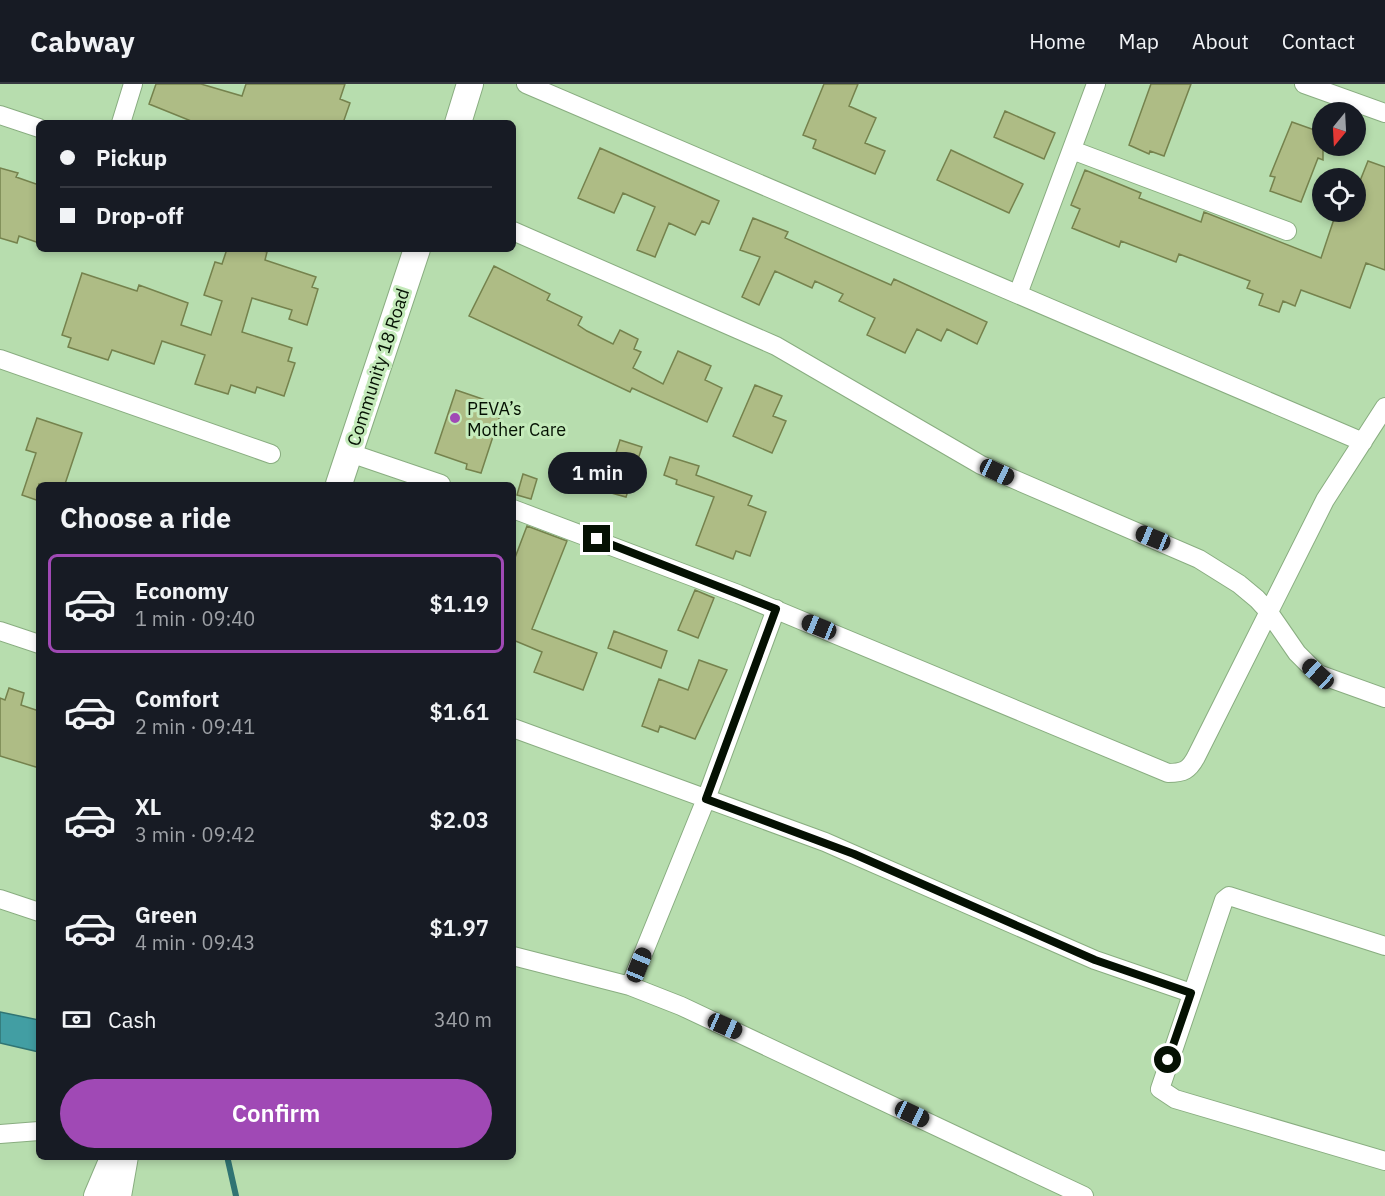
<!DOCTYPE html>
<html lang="en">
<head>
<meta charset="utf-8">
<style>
	:root { --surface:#171b24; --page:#20242c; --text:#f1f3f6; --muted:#9ea1a6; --line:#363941; --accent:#a049b5 }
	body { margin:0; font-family:"IBM Plex Sans",sans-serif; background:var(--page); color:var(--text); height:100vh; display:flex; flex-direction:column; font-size:22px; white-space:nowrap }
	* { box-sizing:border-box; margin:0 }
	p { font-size:20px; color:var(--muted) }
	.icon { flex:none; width:33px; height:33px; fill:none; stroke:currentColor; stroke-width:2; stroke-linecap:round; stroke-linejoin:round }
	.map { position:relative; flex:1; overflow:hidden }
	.panel { position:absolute; left:36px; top:398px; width:480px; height:678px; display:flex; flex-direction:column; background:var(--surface); border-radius:9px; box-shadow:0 3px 9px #0003 }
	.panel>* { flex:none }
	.guide { position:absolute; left:36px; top:36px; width:480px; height:132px; border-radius:9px; box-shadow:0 3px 9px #0003; display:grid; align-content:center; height:132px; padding:0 24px; background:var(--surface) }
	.needle { width:39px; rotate:198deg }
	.fabs { position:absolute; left:1312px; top:18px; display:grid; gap:12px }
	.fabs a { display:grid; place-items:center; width:54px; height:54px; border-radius:50%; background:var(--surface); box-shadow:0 3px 9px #0003; font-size:30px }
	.end { position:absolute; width:27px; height:27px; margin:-14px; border:8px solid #051103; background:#fff; box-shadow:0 0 0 3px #fff }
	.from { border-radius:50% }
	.bubble { position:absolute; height:42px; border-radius:21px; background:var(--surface); box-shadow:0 3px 9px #0003; font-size:20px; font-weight:600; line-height:42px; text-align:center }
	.car { position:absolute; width:18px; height:36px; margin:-18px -9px; border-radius:8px; box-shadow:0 0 4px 2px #0007; background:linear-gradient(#222 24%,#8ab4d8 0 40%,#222 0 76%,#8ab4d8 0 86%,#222 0) }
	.guide b { display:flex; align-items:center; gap:21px; height:57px; font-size:22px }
	.guide b+b { border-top:2px solid var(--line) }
	.guide i { width:15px; height:15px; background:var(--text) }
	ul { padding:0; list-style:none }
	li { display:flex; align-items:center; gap:18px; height:99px; margin:0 12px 9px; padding:0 12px; border:3px solid transparent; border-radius:9px }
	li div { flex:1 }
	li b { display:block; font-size:22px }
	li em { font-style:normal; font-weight:600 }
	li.active { border-color:var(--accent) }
	li>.icon { width:54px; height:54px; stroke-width:1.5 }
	h2 { padding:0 24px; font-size:27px; line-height:72px }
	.pay { display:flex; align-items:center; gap:15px; height:66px; padding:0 24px; font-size:22px }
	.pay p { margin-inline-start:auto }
	.action { display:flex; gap:12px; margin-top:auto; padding:12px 24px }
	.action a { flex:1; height:69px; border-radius:36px; background:var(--accent); color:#fff; font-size:24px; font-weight:600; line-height:69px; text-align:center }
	header { display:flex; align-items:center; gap:36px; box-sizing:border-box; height:84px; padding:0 30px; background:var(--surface); border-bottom:2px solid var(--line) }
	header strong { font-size:28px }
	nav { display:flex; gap:33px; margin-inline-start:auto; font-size:21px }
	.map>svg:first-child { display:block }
</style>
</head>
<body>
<header>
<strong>Cabway</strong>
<nav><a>Home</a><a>Map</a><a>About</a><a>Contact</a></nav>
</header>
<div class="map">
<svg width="1385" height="1112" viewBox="0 0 1385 1112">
	<rect width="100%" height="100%" fill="#b7ddae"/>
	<path fill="#429ea3" stroke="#307473" stroke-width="1.5" d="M0 928 39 936V968L0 959Z"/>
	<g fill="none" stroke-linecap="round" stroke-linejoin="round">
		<path stroke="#307473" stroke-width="6" d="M227 1072 236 1112"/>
	</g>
	<path fill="#aebc85" stroke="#75824d" stroke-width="1.5" d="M156 0H201L242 12 246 0H345L340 15 350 19 343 39H196L149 20Z
		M824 0H858L849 22 876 34 865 59 885 67 875 90 813 64 816 56 803 51Z
		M1151 0H1191L1164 72 1150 67 1149 70 1129 61Z
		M1005 27 1055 49 1044 75 994 53Z
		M1292 38 1323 49V76L1318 74 1301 118 1270 107 1275 93 1270 92Z
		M600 64 719 117 709 140 702 137 695 151 669 139 655 173 637 166 655 123 623 109 614 129 578 114Z
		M951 66 1023 100 1009 129 937 96Z
		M1368 77 1385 83V186L1366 179 1350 224 1301 206 1295 222 1283 217 1279 228 1259 221 1263 210 1247 204 1250 197 1179 170 1176 178 1121 157 1119 163 1072 144 1080 125 1071 121 1085 86 1141 109 1139 114 1201 138 1204 128 1321 174 1335 132 1345 135 1348 128H1356V107Z
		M0 84 18 89 16 93 39 101V159L19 152 17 159 0 154Z
		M753 134 788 148 785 154 891 201 894 195 987 238 977 260 947 245 941 257 917 245 905 269 867 251 875 234 839 217 843 210 815 197 812 204 775 187 759 221 742 213 760 173 740 166Z
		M227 165H258L267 168 265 176 316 193 312 203 318 205 307 241 289 235 292 226 252 214 242 248 292 264 288 277 295 279 284 312 257 303 255 309 231 301 228 310 195 300 205 271 162 257 154 280 112 266 108 276 68 263 71 254 62 251 82 189 137 207 139 201 188 219 181 241 211 251 222 217 204 211 215 178 222 180Z
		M494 182 550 210 547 216 582 233 578 241 587 247 613 260 620 246 638 255 634 265 641 268 633 284 663 300 678 267 711 282 705 296 722 304 707 338 632 304 630 308 469 232Z
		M755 301 782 312 773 332 786 337 772 369 733 352Z
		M456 306 503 322 481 389 466 385 467 380 435 369Z
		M37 334 82 349 65 400H39V417L22 411 36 369 26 366Z
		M620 356 642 363 626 413 604 407Z
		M670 373 699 382 696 391 752 412 748 421 766 428 750 472 736 467 733 475 696 461 714 413 676 400 677 396 664 391Z
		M523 390 537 395 531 415 517 411Z
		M527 442 567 457 532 545 597 569 583 606 534 588 542 568 513 556V479Z
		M695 506 714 514 698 554 678 546Z
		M614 547 667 567 661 584 608 564Z
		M699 576 727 586 695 655 660 642 658 648 642 642 659 595 688 606Z
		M9 604 24 609 21 621 39 627V684L0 672V614L5 616Z"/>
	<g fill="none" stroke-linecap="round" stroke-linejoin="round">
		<g stroke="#89ad80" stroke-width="20">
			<path id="minor" d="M526 0 1363 358
				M1304 0 1385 29
				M0 31 39 44
				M121 39 133 0
				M1072 66 1287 147
				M513 147 776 262 981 381 1199 475 1239 500 1257 515 1268 527 1297 569 1318 590 1385 614
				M1018 210 1096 0
				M0 275 271 370
				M350 369 441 400
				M513 425 738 510 1168 689C1184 689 1189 686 1196 673L1325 416 1385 323
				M0 547 39 560
				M513 644 825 758 1095 876 1191 909
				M0 815 39 828
				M1385 862 1229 812 1224 816 1160 1005 1175 1015 1385 1077
				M513 872 630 902 681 922 1084 1112
				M630 902 706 715 776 525
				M0 1050 39 1047"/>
		</g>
		<g stroke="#89ad80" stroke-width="28">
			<path id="secondary" d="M458 39 470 0
				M339 400 417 165
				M97 1112 114 1072
				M118 1112 125 1072"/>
		</g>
		<use href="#minor" stroke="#fff" stroke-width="18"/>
		<use href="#secondary" stroke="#fff" stroke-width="26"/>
	</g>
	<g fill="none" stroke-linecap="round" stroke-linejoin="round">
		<path stroke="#051103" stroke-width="8" d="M597 455 776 525 706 715 854 770 1095 876 1191 909 1168 976"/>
	</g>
	<circle fill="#a049b5" stroke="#c4eaba" stroke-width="2" cx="455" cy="334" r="6"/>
	<g text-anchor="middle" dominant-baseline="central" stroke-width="6" stroke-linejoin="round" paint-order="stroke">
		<g font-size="18" fill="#051103" stroke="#c4eaba">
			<text transform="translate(378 283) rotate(-72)">Community 18 Road</text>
		</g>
		<g font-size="18" fill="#051103" stroke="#c4eaba" text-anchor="start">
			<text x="467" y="324">PEVA’s<tspan x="467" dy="21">Mother Care</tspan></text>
		</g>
	</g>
</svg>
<div class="fabs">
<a><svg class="needle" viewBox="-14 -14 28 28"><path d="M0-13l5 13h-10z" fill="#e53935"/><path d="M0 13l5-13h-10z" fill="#9ea1a6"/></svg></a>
<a><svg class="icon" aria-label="locate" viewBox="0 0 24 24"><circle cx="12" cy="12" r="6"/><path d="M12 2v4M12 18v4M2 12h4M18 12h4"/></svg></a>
</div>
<i class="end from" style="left:1168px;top:976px"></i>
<i class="end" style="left:597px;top:455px"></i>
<div class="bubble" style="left:548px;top:368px;width:99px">1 min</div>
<i class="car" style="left:997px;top:388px;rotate:115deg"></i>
<i class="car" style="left:1153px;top:454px;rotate:292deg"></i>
<i class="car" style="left:819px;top:543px;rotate:292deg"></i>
<i class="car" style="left:1318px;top:590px;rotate:312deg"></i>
<i class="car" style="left:639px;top:881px;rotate:22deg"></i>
<i class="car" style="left:725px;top:942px;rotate:114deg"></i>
<i class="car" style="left:912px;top:1030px;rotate:115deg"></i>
<div class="guide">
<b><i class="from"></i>Pickup</b>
<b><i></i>Drop-off</b>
</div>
<section class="panel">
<h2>Choose a ride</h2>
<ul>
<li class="active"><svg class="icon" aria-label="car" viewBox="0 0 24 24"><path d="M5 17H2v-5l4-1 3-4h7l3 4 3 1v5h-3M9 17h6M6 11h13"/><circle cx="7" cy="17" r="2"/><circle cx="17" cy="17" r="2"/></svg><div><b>Economy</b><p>1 min · 09:40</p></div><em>$1.19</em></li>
<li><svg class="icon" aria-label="car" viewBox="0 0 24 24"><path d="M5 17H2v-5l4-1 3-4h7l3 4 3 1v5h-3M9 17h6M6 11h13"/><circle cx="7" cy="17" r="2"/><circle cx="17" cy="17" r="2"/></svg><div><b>Comfort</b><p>2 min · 09:41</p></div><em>$1.61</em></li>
<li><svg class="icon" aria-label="car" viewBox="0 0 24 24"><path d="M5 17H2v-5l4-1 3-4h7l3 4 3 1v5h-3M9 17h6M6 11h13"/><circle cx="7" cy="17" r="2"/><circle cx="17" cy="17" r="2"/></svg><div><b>XL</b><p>3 min · 09:42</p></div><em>$2.03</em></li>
<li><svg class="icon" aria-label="car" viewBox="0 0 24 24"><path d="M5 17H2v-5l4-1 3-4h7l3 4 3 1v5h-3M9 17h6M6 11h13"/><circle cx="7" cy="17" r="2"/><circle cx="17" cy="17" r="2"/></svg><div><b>Green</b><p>4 min · 09:43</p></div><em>$1.97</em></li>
</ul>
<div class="pay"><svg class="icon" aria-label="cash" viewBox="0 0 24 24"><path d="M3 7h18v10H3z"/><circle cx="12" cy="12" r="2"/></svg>Cash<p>340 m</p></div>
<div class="action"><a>Confirm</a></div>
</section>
</div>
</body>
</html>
